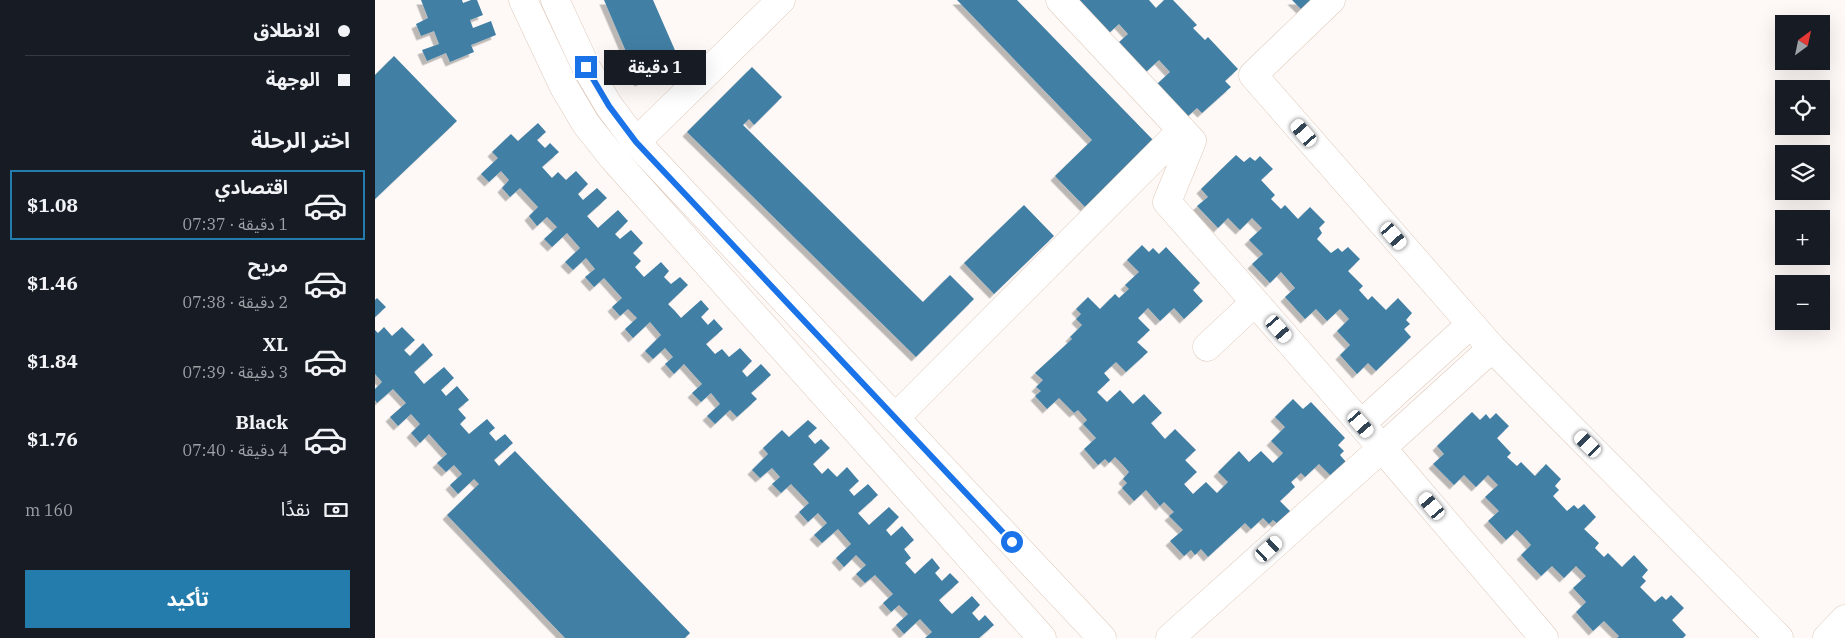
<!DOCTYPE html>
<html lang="ar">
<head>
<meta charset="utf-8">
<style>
	:root { --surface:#171b24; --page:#242831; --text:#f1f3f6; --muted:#9ea1a6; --line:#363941; --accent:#237cab }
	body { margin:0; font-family:"IBM Plex Serif","Noto Sans Arabic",serif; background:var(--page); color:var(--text); direction:rtl; height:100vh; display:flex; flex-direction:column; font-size:19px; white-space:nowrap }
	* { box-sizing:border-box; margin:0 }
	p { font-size:16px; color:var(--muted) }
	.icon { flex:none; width:28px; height:28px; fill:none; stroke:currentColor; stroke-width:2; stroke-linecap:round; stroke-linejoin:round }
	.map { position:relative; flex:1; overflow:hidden; direction:ltr }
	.sheet { display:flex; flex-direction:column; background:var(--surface); width:375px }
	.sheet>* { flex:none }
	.hud { display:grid; align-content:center; height:110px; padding:0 25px; background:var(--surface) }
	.needle { width:32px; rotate:33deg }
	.tools { position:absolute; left:1400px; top:15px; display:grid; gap:10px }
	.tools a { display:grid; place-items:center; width:55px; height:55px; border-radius:0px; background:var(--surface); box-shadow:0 5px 20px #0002; font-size:25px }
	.end { position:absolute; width:22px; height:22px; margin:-11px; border:6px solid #1a73e8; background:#fff; box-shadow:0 0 0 2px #fff }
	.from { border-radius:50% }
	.bubble { position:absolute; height:35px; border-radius:0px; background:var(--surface); box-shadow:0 5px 20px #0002; font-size:16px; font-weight:700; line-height:35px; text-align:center; direction:rtl }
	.car { position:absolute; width:15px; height:30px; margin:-15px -8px; border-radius:6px; box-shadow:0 0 4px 1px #0007; background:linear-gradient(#fff 24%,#345 0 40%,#fff 0 76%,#345 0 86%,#fff 0) }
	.hud b { display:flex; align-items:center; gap:18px; height:48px; font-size:19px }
	.hud b+b { border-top:1px solid var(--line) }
	.hud i { width:12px; height:12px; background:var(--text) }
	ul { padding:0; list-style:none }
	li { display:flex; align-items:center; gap:15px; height:70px; margin:0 10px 8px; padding:0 15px; border:2px solid transparent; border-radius:0px }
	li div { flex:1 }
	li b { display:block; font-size:19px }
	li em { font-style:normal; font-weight:700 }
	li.current { border-color:var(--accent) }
	li>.icon { width:45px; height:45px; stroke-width:1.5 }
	h2 { padding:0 25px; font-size:22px; line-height:60px }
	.pay { display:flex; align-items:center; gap:12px; height:55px; padding:0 25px; font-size:19px }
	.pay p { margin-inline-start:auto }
	.button { display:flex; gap:10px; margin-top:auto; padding:10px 25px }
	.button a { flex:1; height:58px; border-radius:0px; background:var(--accent); color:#fff; font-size:20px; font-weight:700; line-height:58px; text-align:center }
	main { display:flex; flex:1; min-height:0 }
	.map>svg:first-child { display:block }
</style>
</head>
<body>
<main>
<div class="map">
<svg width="1470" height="638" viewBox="0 0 1470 638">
	<defs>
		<filter id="shadow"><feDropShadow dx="-4.5" dy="4.5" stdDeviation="0" flood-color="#0004"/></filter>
	</defs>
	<rect width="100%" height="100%" fill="#fef9f6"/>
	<path fill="#427fa4" filter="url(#shadow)" d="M46 0H87L88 3 96 0H102L108 15 95 20 98 28 116 21 121 35 96 45 99 52 75 62 71 53 52 61 47 50 64 44 59 31 46 36 41 24 53 18Z
		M229 0H278L306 64 264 82Z
		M582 0H642L779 141 710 207 680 176 717 140Z
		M705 0H774L781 8 789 0H798L822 25 818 28 830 40 833 37 863 69 850 81 856 87 827 113 822 108 812 117 782 84 795 72 784 60 771 72 743 43 753 34 744 24 734 33 704 1Z
		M917 0H937L927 10Z
		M19 56 82 121 0 199V75Z
		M377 67 407 97 379 125 374 119 368 125 548 302 575 275 599 299 541 357 312 132Z
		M163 123 171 132 162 140 170 148 175 143 184 152 167 167 177 178 183 172 191 180 201 171 213 184 203 194 208 200 222 188 232 198 212 216 223 228 243 210 253 221 240 234 245 239 256 230 268 243 258 253 266 261 260 267 269 277 286 262 294 271 289 277 296 284 305 277 313 285 293 304 300 311 306 318 326 300 334 309 326 317 333 325 339 319 348 329 331 344 340 354 347 349 354 357 365 348 377 361 367 371 372 377 386 364 396 375 376 393 382 399 362 417 355 410 340 424 332 416 345 404 336 393 326 402 317 393 327 384 309 364 299 374 290 364 298 357 290 348 278 359 270 351 286 335 275 322 258 338 250 329 262 318 253 309 245 316 237 307 247 298 229 278 219 287 210 277 220 269 211 258 198 270 190 262 205 248 192 233 177 247 169 239 182 227 172 217 162 226 154 216 163 207 145 188 135 197 127 188 134 180 126 171 114 182 106 174 123 158 117 152 136 134 143 141Z
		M861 155 869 162 875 157 880 161 885 156 898 169 886 180 900 195 896 199 906 209 910 205 923 219 935 207 950 222 944 228 947 233 942 239 956 253 963 248 967 252 973 247 985 259 973 271 988 286 984 290 993 300 997 296 1011 310 1023 298 1037 313 1031 320 1035 324 1029 329 1036 337 1001 371 993 363 982 374 965 355 975 345 962 331 974 319 965 309 952 321 941 309 930 319 910 297 920 288 906 272 895 283 877 264 888 254 874 240 887 228 877 218 865 230 853 218 843 228 822 206 833 197 826 189Z
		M649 205 679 236 619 294 589 263Z
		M767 245 774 252 778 248 784 254 791 247 825 283 818 290 828 301 809 319 799 308 785 321 773 308 763 318 775 330 762 342 773 352 751 372 741 362 729 373 735 380 722 392 732 402 745 390 758 404 769 394 787 413 776 423 790 439 800 429 821 450 810 460 822 472 809 484 818 494 831 482 842 493 853 482 843 472 864 451 874 462 886 451 898 463 908 453 896 441 910 427 900 417 918 399 928 409 936 402 970 438 963 445 969 451 965 455 971 462 956 476 944 464 930 477 926 473 916 482 920 487 905 501 917 513 904 525 898 520 894 524 888 518 876 529 870 523 833 557 826 549 820 555 816 550 809 556 795 541 808 530 794 516 799 512 789 502 785 506 771 490 759 501 747 488 752 483 748 479 754 472 747 464 740 457 734 463 730 459 723 465 709 449 721 438 708 424 712 420 703 410 699 413 684 398 672 409 660 396 666 391 661 387 668 380 660 373 697 339 695 337 707 325 701 319 706 314 701 309 713 297 725 309 740 294 744 298 754 289 750 285 764 272 752 260Z
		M2 298 11 307 0 317V300Z
		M9 327 17 336 27 327 40 340 29 350 35 356 48 343 58 355 39 372 49 384 69 367 79 378 66 390 71 396 82 386 94 400 83 409 91 418 85 424 94 434 112 419 120 428 114 433 121 441 130 434 138 443 119 460 124 466 140 451 315 633 310 638H190L72 515 104 484 99 479 83 494 75 485 87 474 79 465 71 472 62 463 72 454 54 434 45 443 36 433 45 424 36 414 23 426 15 417 31 403 18 389 2 403 0 400V389L7 382 0 374V330L3 333Z
		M1097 412 1105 420 1111 414 1115 419 1121 413 1134 426 1122 438 1136 453 1132 457 1142 466 1146 462 1160 476 1171 464 1186 479 1180 486 1184 490 1178 496 1192 511 1199 505 1203 509 1209 504 1221 517 1209 529 1224 543 1220 548 1229 557 1233 553 1247 567 1259 555 1273 570 1267 577 1271 581 1265 587 1280 602 1287 596 1291 600 1296 595 1309 608 1297 620 1311 635 1308 638H1242L1244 636 1229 621 1218 631 1201 612 1211 602 1198 588 1211 576 1201 566 1189 578 1177 566 1166 576 1146 555 1156 545 1149 537 1142 530 1131 540 1113 521 1124 511 1110 497 1123 485 1113 475 1101 487 1089 475 1079 485 1058 464 1069 454 1062 446Z
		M433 420 442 428 433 436 440 444 446 439 455 448 438 464 447 474 453 468 462 477 472 467 484 481 474 490 479 496 493 484 503 495 483 513 494 525 514 507 524 517 511 530 516 536 527 526 539 540 529 549 536 558 530 563 540 574 557 558 565 568 560 573 567 581 575 573 584 582 564 600 570 607 577 614 597 596 605 605 597 613 604 621 610 615 619 625 604 638H550L557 632 545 619 529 634 521 625 533 614 524 605 516 612 508 603 518 594 500 575 490 583 481 574 491 565 481 555 469 567 461 558 476 544 463 529 447 543 439 535 452 523 443 513 433 522 424 512 434 503 416 484 406 493 397 484 405 477 397 468 385 478 377 470 393 454 388 448 407 430 414 437Z"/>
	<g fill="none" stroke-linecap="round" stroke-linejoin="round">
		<g stroke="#dec9ba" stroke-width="29">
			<path id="minor" d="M148 0 189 87 211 124 238 158 667 638
				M180 0 211 67 234 106 261 142 727 638
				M685 0 817 141 792 202 880 302
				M956 0 878 75 1117 348 1404 638
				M261 142 406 0
				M832 347 880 302 1007 448 1117 348
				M520 418 807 130
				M986 424 1096 324
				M795 638 1007 448 1169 638
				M1452 638 1470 619"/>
		</g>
		<use href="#minor" stroke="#fff" stroke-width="28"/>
	</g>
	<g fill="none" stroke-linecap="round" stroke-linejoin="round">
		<path stroke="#1a73e8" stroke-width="6" d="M211 67 234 106 261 142 637 542"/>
	</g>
</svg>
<div class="tools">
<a><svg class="needle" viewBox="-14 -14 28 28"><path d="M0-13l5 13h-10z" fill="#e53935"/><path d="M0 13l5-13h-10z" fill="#9ea1a6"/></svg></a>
<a><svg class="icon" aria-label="locate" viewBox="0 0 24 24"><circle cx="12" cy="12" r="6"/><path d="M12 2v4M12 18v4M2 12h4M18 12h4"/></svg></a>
<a><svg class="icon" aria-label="layers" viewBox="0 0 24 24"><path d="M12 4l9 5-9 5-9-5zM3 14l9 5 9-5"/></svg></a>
<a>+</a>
<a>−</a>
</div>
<i class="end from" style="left:637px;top:542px"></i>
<i class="end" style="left:211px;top:67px"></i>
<div class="bubble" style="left:229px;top:50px;width:102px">1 دقيقة</div>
<i class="car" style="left:929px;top:133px;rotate:319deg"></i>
<i class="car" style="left:1019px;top:236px;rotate:139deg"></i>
<i class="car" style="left:904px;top:329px;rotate:139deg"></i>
<i class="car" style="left:986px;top:424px;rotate:139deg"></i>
<i class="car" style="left:1213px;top:444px;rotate:315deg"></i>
<i class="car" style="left:1057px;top:506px;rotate:320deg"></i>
<i class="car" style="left:894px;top:549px;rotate:48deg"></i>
</div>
<section class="sheet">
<div class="hud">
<b><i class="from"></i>الانطلاق</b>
<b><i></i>الوجهة</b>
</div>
<h2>اختر الرحلة</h2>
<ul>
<li class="current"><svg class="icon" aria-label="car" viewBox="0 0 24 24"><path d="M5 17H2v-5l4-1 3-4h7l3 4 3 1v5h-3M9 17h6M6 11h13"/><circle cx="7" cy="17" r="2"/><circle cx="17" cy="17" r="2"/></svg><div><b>اقتصادي</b><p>1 دقيقة · 07:37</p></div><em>$1.08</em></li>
<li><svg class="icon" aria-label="car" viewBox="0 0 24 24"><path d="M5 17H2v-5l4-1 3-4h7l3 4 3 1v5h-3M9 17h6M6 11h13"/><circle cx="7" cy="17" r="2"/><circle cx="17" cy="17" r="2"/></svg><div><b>مريح</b><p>2 دقيقة · 07:38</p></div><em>$1.46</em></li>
<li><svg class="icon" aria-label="car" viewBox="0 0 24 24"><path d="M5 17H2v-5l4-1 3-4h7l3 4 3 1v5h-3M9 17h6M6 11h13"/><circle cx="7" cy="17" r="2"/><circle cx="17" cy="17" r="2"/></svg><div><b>XL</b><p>3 دقيقة · 07:39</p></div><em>$1.84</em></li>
<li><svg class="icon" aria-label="car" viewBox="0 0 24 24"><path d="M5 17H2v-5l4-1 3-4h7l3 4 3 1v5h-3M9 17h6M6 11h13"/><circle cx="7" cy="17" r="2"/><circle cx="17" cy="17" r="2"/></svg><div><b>Black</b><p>4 دقيقة · 07:40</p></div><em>$1.76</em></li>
</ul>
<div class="pay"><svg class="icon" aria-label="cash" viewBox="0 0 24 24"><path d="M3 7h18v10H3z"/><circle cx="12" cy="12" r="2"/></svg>نقدًا<p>160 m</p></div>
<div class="button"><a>تأكيد</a></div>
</section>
</main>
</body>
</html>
